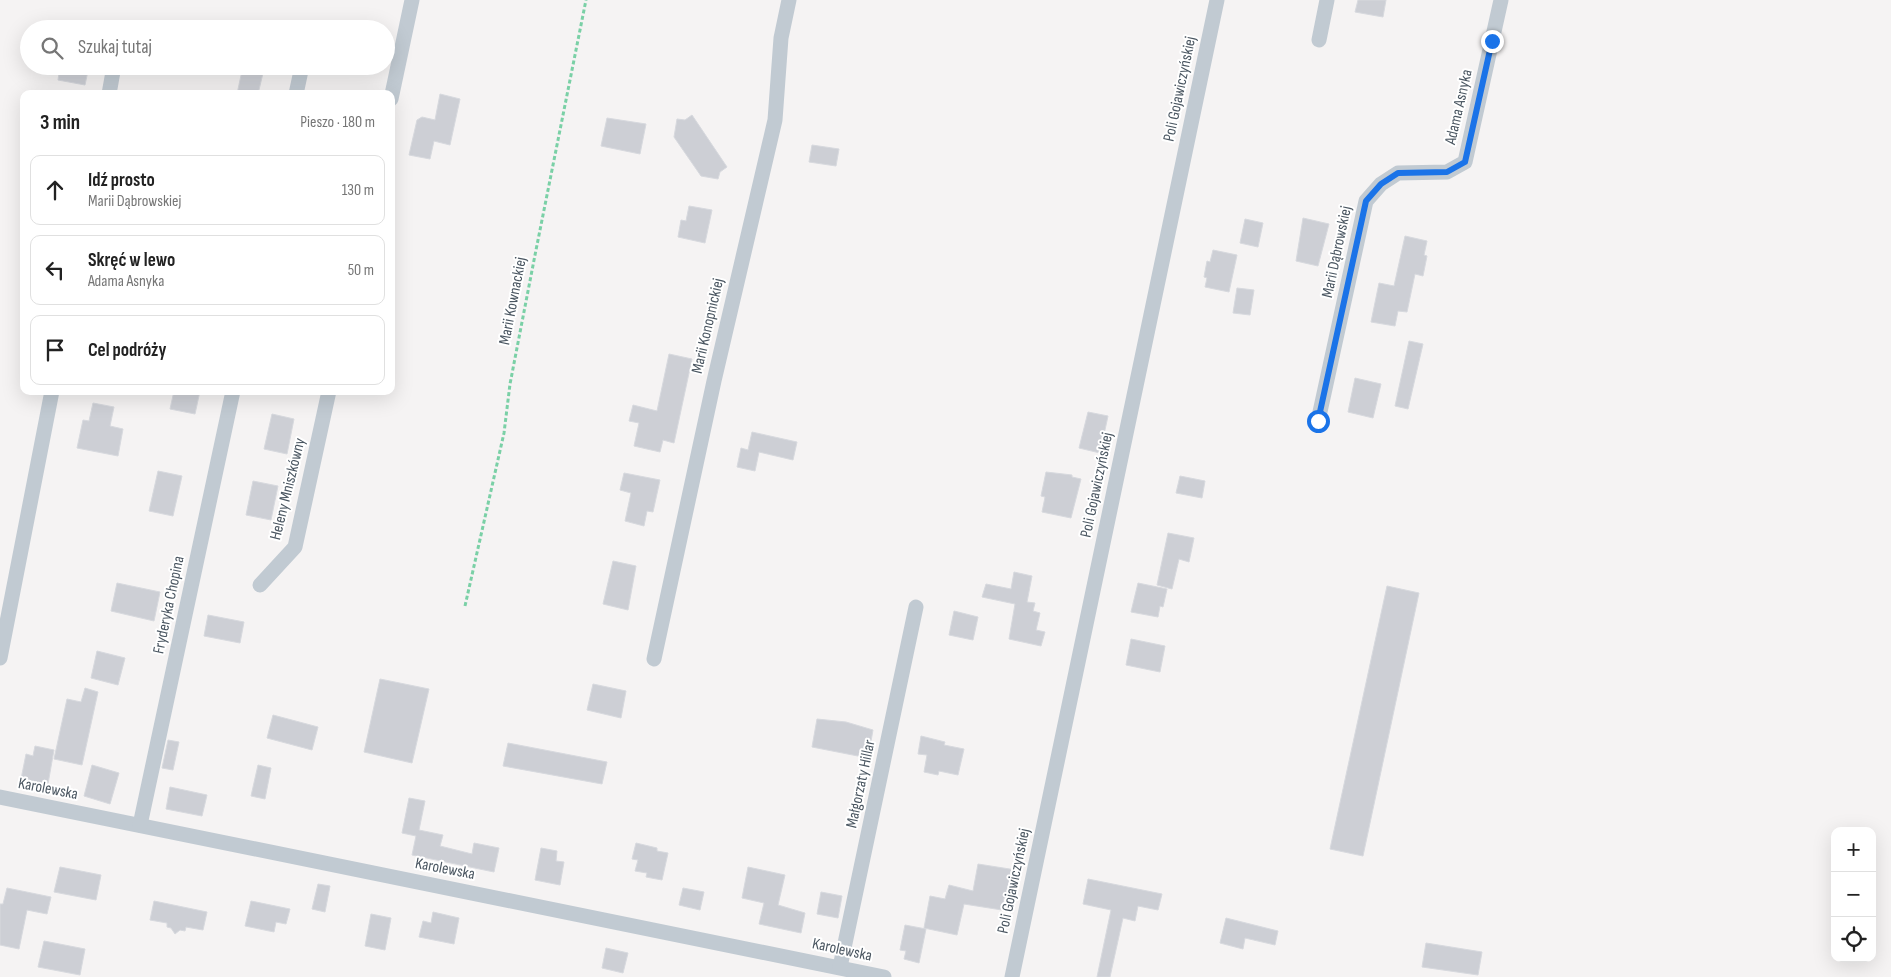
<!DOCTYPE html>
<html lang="pl">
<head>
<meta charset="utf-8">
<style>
	:root { --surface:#fff; --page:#f2f2f2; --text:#222; --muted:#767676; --line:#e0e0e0 }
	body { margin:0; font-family:"Sofia Sans Condensed",sans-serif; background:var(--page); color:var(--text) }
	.controls { position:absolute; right:15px; bottom:15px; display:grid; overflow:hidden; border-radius:10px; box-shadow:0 5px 20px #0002 }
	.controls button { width:45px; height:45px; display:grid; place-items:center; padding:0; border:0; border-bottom:1px solid var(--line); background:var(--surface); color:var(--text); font:25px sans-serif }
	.stop { position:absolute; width:15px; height:15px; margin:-11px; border:4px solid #1a73e8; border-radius:50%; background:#fff }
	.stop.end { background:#1a73e8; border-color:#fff; box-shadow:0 1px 5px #0008 }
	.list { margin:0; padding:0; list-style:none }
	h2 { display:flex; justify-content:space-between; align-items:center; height:65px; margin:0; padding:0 20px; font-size:21px }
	h2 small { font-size:16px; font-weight:400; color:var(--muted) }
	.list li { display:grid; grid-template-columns:32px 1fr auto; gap:15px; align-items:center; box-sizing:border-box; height:70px; margin:0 10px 10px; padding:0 10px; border:1px solid var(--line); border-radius:10px }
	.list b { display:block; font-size:19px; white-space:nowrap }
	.list p { margin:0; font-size:16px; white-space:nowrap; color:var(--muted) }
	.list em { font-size:16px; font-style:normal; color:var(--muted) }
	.icon { flex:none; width:28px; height:28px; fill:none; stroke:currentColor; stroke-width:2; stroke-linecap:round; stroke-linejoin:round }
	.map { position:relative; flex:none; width:1891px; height:977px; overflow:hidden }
	.search { position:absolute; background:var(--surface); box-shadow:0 5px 20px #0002; left:20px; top:20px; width:375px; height:55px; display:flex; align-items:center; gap:12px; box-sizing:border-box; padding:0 18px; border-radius:28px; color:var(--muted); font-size:19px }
	.panel { position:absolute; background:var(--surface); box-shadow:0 5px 20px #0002; left:20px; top:90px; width:375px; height:305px; border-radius:10px }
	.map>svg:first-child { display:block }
</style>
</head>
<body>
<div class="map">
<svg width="1891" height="977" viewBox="0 0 1891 977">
	<rect width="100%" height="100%" fill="#f5f3f3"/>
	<g fill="#cdcfd5" stroke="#d7d9de">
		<path d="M 1358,0 L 1386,0 L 1383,17 L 1355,12 Z"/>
		<path d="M 60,66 L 89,66 L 85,85 L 58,80 Z"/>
		<path d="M 243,66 L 264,69 L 258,94 L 237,94 Z"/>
		<path d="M 440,94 L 460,99 L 450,145 L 434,141 L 430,159 L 409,155 L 417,120 L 422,117 L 435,120 Z"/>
		<path d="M 692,115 L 727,167 L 720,172 L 718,179 L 701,176 L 674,137 L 677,119 L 685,120 Z"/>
		<path d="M 607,118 L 646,124 L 640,154 L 601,146 Z"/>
		<path d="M 812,145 L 839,149 L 836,166 L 809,162 Z"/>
		<path d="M 689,206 L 712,210 L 705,243 L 678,237 L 681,220 L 686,221 Z"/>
		<path d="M 1303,218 L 1329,224 L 1318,266 L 1296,261 Z"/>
		<path d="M 1245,219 L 1263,223 L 1258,247 L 1240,243 Z"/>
		<path d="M 1405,236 L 1427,241 L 1424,255 L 1427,256 L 1423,276 L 1415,274 L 1407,312 L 1398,311 L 1395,326 L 1371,322 L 1379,283 L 1394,286 Z"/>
		<path d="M 1213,250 L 1237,255 L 1229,292 L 1205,287 L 1207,278 L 1204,277 L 1207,261 L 1210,262 Z"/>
		<path d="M 1237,288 L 1254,290 L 1250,315 L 1233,313 Z"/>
		<path d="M 1409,341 L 1423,344 L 1408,409 L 1395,406 Z"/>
		<path d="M 669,354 L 692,359 L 674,443 L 663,440 L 660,452 L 634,446 L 639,423 L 629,421 L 633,405 L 657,411 Z"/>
		<path d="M 1355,378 L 1381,384 L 1373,418 L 1348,412 Z"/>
		<path d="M 174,391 L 200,391 L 195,414 L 170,409 Z"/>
		<path d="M 93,403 L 114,407 L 110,426 L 123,429 L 118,456 L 77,448 L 83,420 L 89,421 Z"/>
		<path d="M 1088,412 L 1108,416 L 1100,453 L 1079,448 Z"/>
		<path d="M 272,414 L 294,419 L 287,454 L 264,449 Z"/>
		<path d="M 752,432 L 797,442 L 793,460 L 759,452 L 755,471 L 737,467 L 741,448 L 748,450 Z"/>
		<path d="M 158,471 L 182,476 L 173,516 L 149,511 Z"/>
		<path d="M 1046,472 L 1072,475 L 1072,477 L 1081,479 L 1071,518 L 1042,512 L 1045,497 L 1041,496 Z"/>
		<path d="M 624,473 L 660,480 L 653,512 L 647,511 L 644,526 L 625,521 L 631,493 L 620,490 Z"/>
		<path d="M 1180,476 L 1205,481 L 1202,498 L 1176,493 Z"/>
		<path d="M 253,481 L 278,486 L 271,520 L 246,515 Z"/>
		<path d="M 1168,533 L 1194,538 L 1189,562 L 1179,559 L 1172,589 L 1157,585 Z"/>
		<path d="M 613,561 L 636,566 L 628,610 L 603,604 Z"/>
		<path d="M 1014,572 L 1032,576 L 1027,602 L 1035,603 L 1033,611 L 1040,613 L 1036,630 L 1045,632 L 1041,646 L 1009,639 L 1015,604 L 982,597 L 986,584 L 1011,589 Z"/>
		<path d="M 117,583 L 160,592 L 154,621 L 111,611 Z"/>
		<path d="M 1138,583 L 1167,589 L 1163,607 L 1160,606 L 1158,617 L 1131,612 Z"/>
		<path d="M 1387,586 L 1419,593 L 1363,856 L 1330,849 Z"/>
		<path d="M 954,611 L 978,617 L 973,640 L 949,635 Z"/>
		<path d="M 208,615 L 244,622 L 240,643 L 204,636 Z"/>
		<path d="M 1131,639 L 1165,646 L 1160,672 L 1126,665 Z"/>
		<path d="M 97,651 L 125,658 L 118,685 L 91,678 Z"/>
		<path d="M 380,679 L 429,689 L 412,763 L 364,752 Z"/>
		<path d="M 593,684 L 626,691 L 621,718 L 587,710 Z"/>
		<path d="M 85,688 L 98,692 L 82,765 L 54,759 L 67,699 L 81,702 Z"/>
		<path d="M 273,715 L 318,727 L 312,750 L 267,738 Z"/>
		<path d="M 817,719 L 846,722 L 873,730 L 868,758 L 812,747 Z"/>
		<path d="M 921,736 L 945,742 L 944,745 L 964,749 L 958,775 L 939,771 L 938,775 L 924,772 L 927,755 L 918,754 Z"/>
		<path d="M 168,740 L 179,742 L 173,770 L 162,768 Z"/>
		<path d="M 508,743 L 607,762 L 602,784 L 503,766 Z"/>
		<path d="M 35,746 L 54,750 L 48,784 L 21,779 L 26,754 L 33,756 Z"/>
		<path d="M 92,765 L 119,773 L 110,804 L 84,796 Z"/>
		<path d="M 258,765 L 271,768 L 265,799 L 251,796 Z"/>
		<path d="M 170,787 L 207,795 L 202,816 L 166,809 Z"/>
		<path d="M 409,798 L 425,801 L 419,830 L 443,835 L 440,846 L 472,854 L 474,843 L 499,848 L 494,872 L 412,855 L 416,836 L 402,833 Z"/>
		<path d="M 636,843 L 657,848 L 657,851 L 668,853 L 662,880 L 646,877 L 647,873 L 635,871 L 638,860 L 632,859 Z"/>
		<path d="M 541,848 L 557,851 L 556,861 L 564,862 L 560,885 L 535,880 Z"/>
		<path d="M 978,864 L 1016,870 L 1011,899 L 1004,898 L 1002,910 L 964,904 L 957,935 L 924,928 L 930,896 L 945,899 L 949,885 L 973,891 Z"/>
		<path d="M 60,867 L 101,875 L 96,900 L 54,892 Z"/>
		<path d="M 748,867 L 785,875 L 778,905 L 805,913 L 801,933 L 759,924 L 764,903 L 742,898 Z"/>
		<path d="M 1088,879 L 1162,894 L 1158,910 L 1138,906 L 1135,921 L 1123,918 L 1110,977 L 1097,977 L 1111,910 L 1083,904 Z"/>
		<path d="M 318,884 L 330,886 L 325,912 L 312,909 Z"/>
		<path d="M 7,888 L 51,897 L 47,914 L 27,910 L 19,949 L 0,945 L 0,904 L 3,904 Z"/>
		<path d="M 683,888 L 704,892 L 700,910 L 679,905 Z"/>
		<path d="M 821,892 L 842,896 L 838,918 L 817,914 Z"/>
		<path d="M 154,901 L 207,912 L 203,930 L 186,927 L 185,931 L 180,930 L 175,934 L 171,928 L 167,927 L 167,923 L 150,920 Z"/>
		<path d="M 251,901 L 290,909 L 286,924 L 276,922 L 274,932 L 245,926 Z"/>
		<path d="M 433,912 L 459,918 L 454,944 L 419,937 L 423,921 L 431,923 Z"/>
		<path d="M 371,914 L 391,918 L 385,950 L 365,946 Z"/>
		<path d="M 1226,918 L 1278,931 L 1275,945 L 1245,938 L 1243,949 L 1220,943 Z"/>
		<path d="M 905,925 L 926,929 L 919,963 L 904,959 L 906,951 L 900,950 Z"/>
		<path d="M 44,941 L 85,949 L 80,975 L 38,967 Z"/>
		<path d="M 1426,943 L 1482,952 L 1478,975 L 1422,967 Z"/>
		<path d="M 606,948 L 628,953 L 623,973 L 602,968 Z"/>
	</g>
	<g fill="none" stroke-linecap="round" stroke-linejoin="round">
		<path stroke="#7ad0a6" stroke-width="3" stroke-dasharray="4 2.5" stroke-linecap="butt" d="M 465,606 L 504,433 L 510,384 L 535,255 L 586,0"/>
		<g stroke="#c1cad2" stroke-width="15">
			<path d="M 1319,40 L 1327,0"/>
			<path d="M 109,94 L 114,66"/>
			<path d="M 296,94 L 302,66"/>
			<path d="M 391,99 L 412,0"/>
			<path d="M 1318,421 L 1366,201 L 1381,184 L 1398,173 L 1447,172 L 1465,162 L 1501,0"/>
			<path d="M 260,585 L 295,547 L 329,391"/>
			<path d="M 0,658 L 52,391"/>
			<path d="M 654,659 L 714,381 L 775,120 L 781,38 L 789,0"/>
			<path d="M 0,797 L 884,977"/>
			<path d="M 140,825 L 233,391"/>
			<path d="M 840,967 L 916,607"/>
			<path d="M 1012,977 L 1217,0"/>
		</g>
	</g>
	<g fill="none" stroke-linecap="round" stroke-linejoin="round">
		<path stroke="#1a73e8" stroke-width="6" d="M 1318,421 L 1366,201 L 1381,184 L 1398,173 L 1447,172 L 1465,162 L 1492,41"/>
	</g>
	<g text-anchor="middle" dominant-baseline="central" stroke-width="4" stroke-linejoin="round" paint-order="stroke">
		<g font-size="16" fill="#4a5661" stroke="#fff">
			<text transform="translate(1180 89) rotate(-78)">Poli Gojawiczyńskiej</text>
			<text transform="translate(1459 107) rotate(-77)">Adama Asnyka</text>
			<text transform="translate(1337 252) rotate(-78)">Marii Dąbrowskiej</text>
			<text transform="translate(513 301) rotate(-79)">Marii Kownackiej</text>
			<text transform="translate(708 326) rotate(-77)">Marii Konopnickiej</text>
			<text transform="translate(1097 485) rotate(-78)">Poli Gojawiczyńskiej</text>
			<text transform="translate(288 489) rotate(-76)">Heleny Mniszkówny</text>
			<text transform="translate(169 605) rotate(-78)">Fryderyka Chopina</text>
			<text transform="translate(861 784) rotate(-78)">Małgorzaty Hillar</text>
			<text transform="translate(48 789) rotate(11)">Karolewska</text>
			<text transform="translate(445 869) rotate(11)">Karolewska</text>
			<text transform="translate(1014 881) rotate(-78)">Poli Gojawiczyńskiej</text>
			<text transform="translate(842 950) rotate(12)">Karolewska</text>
		</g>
	</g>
</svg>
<div class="controls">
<button>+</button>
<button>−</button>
<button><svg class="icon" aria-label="locate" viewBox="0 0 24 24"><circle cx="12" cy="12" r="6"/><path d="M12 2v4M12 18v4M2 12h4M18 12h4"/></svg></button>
</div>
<div class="stop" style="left:1318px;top:421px"></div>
<div class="stop end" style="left:1492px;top:41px"></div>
<div class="search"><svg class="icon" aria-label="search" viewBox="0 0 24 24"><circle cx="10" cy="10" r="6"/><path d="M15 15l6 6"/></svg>Szukaj tutaj</div>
<section class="panel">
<h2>3 min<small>Pieszo · 180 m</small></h2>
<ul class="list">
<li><svg class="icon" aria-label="ahead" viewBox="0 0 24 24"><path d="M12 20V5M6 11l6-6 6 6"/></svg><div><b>Idź prosto</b><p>Marii Dąbrowskiej</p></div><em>130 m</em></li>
<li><svg class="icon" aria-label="left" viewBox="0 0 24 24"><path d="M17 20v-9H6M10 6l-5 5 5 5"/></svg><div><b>Skręć w lewo</b><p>Adama Asnyka</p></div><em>50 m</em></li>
<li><svg class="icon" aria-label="arrive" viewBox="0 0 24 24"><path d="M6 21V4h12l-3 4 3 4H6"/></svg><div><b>Cel podróży</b></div></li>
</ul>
</section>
</div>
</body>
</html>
